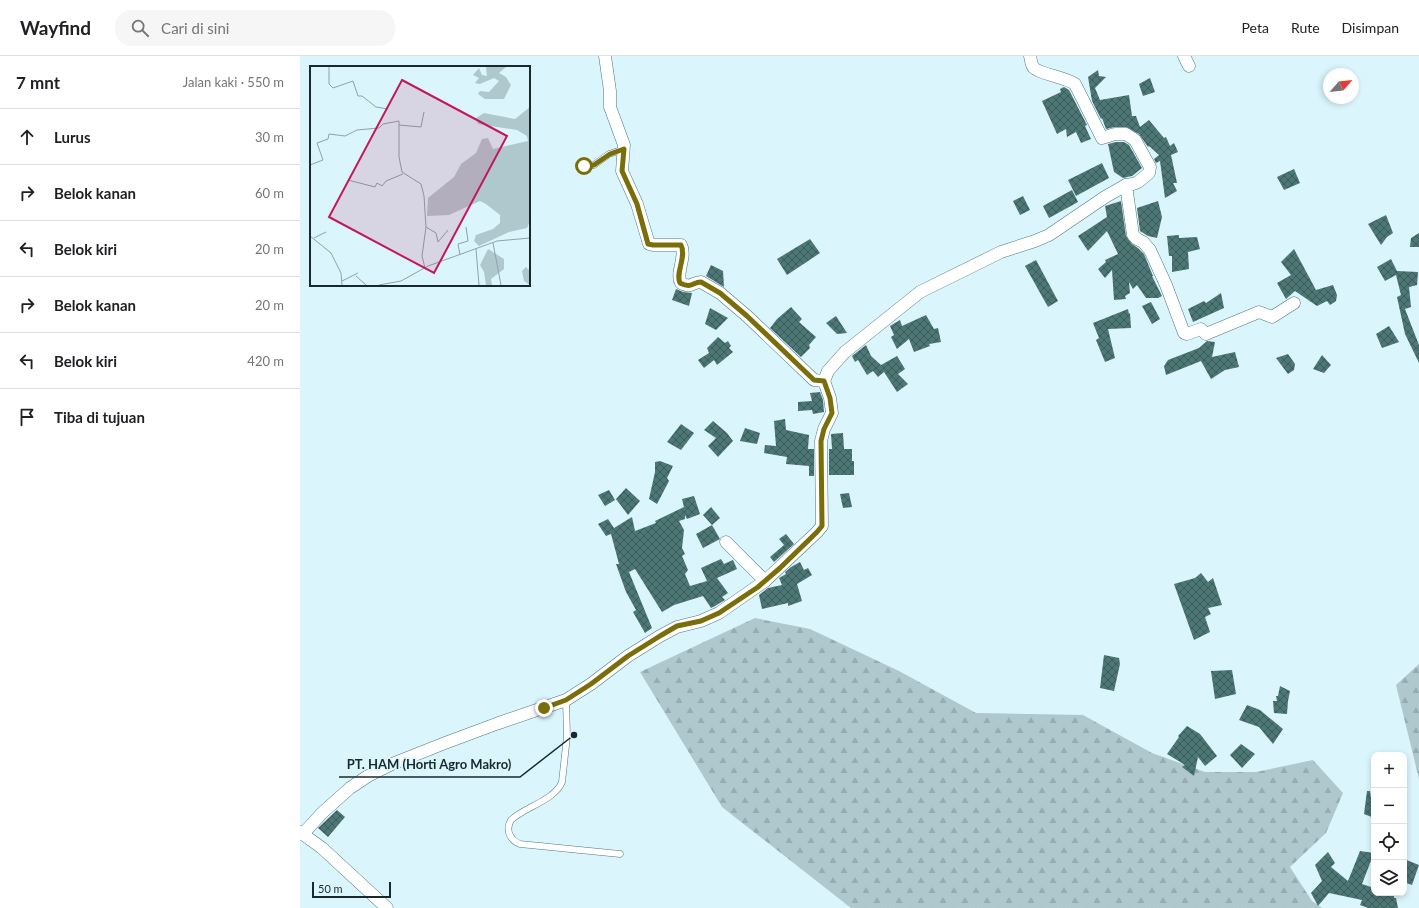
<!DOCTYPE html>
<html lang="id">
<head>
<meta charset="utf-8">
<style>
	:root { --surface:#fff; --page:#f6f6f6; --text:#202124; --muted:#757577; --line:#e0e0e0 }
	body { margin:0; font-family:Lato,sans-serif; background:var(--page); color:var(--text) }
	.controls { position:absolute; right:12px; bottom:12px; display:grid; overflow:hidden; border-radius:8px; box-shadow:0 2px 6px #0003 }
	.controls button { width:36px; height:36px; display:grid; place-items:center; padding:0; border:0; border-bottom:1px solid var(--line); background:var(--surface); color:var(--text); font:20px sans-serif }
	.compass { position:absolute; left:1023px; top:12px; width:36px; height:36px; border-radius:50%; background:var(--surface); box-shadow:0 2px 6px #0003; rotate:62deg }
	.scale { position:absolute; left:12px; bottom:10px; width:79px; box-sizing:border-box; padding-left:4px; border:2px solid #18292d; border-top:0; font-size:11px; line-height:14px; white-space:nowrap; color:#18292d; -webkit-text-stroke:3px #dbf5fc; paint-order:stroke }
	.stop { position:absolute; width:12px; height:12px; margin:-9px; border:3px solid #7a6e0b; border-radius:50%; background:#fff }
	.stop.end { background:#7a6e0b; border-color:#fff; box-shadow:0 1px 4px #0008 }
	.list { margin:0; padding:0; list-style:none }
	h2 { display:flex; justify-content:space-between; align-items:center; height:52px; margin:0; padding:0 16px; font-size:17px }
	h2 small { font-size:13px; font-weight:400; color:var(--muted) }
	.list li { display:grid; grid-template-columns:26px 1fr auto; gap:12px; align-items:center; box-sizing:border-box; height:56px; padding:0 16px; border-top:1px solid var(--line) }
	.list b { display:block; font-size:15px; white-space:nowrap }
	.list em { font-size:13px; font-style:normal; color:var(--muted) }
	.icon { flex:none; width:22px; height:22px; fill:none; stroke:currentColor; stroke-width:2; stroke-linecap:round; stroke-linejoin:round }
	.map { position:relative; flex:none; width:1119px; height:852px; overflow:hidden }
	header { display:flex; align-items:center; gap:24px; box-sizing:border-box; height:56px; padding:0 20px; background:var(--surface); border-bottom:1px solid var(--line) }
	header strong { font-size:19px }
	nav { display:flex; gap:22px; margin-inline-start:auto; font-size:14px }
	.search { width:280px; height:36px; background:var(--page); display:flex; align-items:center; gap:10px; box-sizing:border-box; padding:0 14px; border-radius:16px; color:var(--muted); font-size:15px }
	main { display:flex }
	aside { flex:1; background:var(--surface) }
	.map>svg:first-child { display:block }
</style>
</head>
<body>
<header>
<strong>Wayfind</strong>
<div class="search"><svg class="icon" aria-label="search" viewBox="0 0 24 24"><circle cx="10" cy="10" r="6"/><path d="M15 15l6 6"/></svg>Cari di sini</div>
<nav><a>Peta</a><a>Rute</a><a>Disimpan</a></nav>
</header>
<main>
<aside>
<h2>7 mnt<small>Jalan kaki · 550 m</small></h2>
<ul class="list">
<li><svg class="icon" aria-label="ahead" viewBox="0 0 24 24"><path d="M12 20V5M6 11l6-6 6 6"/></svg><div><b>Lurus</b></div><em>30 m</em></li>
<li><svg class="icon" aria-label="right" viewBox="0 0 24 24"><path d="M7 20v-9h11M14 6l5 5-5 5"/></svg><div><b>Belok kanan</b></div><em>60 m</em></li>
<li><svg class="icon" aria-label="left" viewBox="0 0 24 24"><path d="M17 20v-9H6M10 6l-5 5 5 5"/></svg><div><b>Belok kiri</b></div><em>20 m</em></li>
<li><svg class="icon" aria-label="right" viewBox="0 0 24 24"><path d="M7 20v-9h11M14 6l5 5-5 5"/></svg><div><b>Belok kanan</b></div><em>20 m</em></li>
<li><svg class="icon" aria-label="left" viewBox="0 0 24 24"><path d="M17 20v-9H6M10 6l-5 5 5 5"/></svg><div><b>Belok kiri</b></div><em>420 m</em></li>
<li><svg class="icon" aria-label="arrive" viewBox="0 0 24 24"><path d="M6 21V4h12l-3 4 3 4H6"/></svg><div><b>Tiba di tujuan</b></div></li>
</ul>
</aside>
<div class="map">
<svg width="1119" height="852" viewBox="0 0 1119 852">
	<defs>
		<pattern id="forest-firs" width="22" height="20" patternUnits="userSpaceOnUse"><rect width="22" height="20" fill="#afc8ce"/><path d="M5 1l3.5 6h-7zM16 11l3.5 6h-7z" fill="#96acb1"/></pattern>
		<pattern id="building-cross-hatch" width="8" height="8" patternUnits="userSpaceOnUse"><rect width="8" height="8" fill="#4d7775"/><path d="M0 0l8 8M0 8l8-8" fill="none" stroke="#3c5c5b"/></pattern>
	</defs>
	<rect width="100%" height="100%" fill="#dbf5fc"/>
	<g fill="url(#forest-firs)">
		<path d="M 455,562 L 510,573 L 599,615 L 676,657 L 783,659 L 852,697 L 905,716 L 956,716 L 1013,704 L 1043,737 L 1026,777 L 990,811 L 1012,845 L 1022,852 L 551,852 L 422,751 L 340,616 Z"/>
		<path d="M 1119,608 L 1119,723 L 1096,629 Z"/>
	</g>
	<g fill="url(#building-cross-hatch)">
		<path d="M 798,14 L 799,20 L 806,21 L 795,32 L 800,44 L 829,39 L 832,60 L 836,60 L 840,71 L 849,64 L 864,82 L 866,81 L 870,90 L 874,87 L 878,96 L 871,99 L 877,127 L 873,127 L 877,135 L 865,142 L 860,105 L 856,107 L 854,103 L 859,99 L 849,90 L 848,91 L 839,78 L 826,71 L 815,71 L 806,73 L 802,62 L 801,63 L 792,45 L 788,21 Z"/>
		<path d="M 850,22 L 855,36 L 843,40 L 839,28 Z"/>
		<path d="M 764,31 L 769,34 L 787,69 L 785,70 L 791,83 L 781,87 L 776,76 L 767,81 L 766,73 L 757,78 L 742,45 L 761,36 L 760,33 Z"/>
		<path d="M 816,86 L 824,86 L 829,89 L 842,112 L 832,120 L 823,122 L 814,116 L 808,88 Z"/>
		<path d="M 802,107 L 809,122 L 776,140 L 768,124 Z"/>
		<path d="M 994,113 L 1000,127 L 984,134 L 977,121 Z"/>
		<path d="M 772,134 L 778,146 L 749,162 L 743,150 Z"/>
		<path d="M 723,140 L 730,154 L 720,159 L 713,145 Z"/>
		<path d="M 821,145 L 826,180 L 832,188 L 838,192 L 844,198 L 853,220 L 852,220 L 862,240 L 858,242 L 846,242 L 837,229 L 833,233 L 829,226 L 830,237 L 825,240 L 826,243 L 814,244 L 812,214 L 805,222 L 798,213 L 806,206 L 805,204 L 818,198 L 807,175 L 788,195 L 778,180 L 807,161 L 805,150 Z"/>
		<path d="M 858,145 L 862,161 L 857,182 L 848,180 L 840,175 L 837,152 Z"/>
		<path d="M 1086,159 L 1093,177 L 1087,181 L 1081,189 L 1068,168 Z"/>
		<path d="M 1119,177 L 1119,191 L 1110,191 L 1111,182 Z"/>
		<path d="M 879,179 L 879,182 L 897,181 L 900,193 L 888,196 L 889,213 L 872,216 L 872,200 L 869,200 L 867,180 Z"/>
		<path d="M 510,183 L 520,197 L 487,219 L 477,203 Z"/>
		<path d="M 994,193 L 1016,234 L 1033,229 L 1037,239 L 1036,245 L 1030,249 L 1027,245 L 1017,250 L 995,235 L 986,243 L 977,227 L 991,219 L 981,206 Z"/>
		<path d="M 1091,203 L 1097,215 L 1118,216 L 1117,229 L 1109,231 L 1111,251 L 1105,253 L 1119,289 L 1119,307 L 1105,278 L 1097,241 L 1101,239 L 1096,219 L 1085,225 L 1077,211 Z"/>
		<path d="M 736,204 L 758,245 L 748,251 L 725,210 Z"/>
		<path d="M 411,209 L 423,215 L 424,231 L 406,220 Z"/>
		<path d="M 376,233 L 383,236 L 392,237 L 389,250 L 372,244 Z"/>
		<path d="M 921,237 L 924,252 L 893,266 L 888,253 L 904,245 L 906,247 Z"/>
		<path d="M 851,246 L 860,263 L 852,268 L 842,250 Z"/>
		<path d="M 491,251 L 502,263 L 499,266 L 516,281 L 509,289 L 510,292 L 501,301 L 470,272 L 477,263 Z"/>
		<path d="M 410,252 L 428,262 L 416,274 L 405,268 Z"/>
		<path d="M 828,253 L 829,258 L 830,257 L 831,272 L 808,273 L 815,302 L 805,306 L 796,284 L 799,282 L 793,267 Z"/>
		<path d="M 626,259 L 634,273 L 638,272 L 641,286 L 629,288 L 630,290 L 614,296 L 609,283 L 597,293 L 591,281 L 594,279 L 590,270 L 600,264 L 602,270 Z"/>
		<path d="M 536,260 L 547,277 L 537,278 L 526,267 Z"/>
		<path d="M 1089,270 L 1099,286 L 1082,292 L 1076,278 Z"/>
		<path d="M 418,281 L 425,287 L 428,285 L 431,290 L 429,292 L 433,296 L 417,309 L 414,304 L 404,312 L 398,304 L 409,297 L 407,292 Z"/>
		<path d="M 907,285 L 915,286 L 912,301 L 935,296 L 939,311 L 925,314 L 911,323 L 901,305 L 866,319 L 864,310 L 868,304 L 899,292 Z"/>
		<path d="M 566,289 L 571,300 L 581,309 L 597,300 L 605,313 L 598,318 L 608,328 L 597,336 L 584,316 L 578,321 L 573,315 L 567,319 L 558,304 L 555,306 L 552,300 Z"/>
		<path d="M 988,298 L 995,308 L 994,314 L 988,318 L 976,302 Z"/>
		<path d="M 1022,299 L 1031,309 L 1024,317 L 1013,313 Z"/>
		<path d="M 520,336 L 523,344 L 524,356 L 513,358 L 512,354 L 498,355 L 498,346 L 512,345 L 510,337 Z"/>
		<path d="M 485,363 L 486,374 L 509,379 L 508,393 L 514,393 L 514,420 L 509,420 L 509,410 L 486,408 L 487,401 L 464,397 L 465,389 L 476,390 L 474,365 Z"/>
		<path d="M 413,365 L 427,377 L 433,385 L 418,401 L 408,390 L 416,382 L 404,374 Z"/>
		<path d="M 381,368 L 394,377 L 381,394 L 367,386 Z"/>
		<path d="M 445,372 L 460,377 L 457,388 L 440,385 Z"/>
		<path d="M 543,377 L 544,393 L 552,393 L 552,405 L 554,405 L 554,419 L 529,419 L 529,393 L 532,393 L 531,378 Z"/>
		<path d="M 360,405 L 373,410 L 367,422 L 369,425 L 357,448 L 349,443 L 355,416 L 355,406 Z"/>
		<path d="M 326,432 L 340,445 L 328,459 L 316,443 Z"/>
		<path d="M 309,434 L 315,444 L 305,450 L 298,439 Z"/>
		<path d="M 549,437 L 552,451 L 543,452 L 540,438 Z"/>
		<path d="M 394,440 L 400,458 L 387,463 L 385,459 L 385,463 L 379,465 L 384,474 L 382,492 L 385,498 L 382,500 L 388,514 L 385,518 L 390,530 L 407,525 L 401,512 L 421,503 L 424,508 L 433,504 L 437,513 L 417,522 L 428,537 L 422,541 L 425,544 L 415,550 L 411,552 L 403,540 L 374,549 L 362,556 L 335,513 L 329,516 L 352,572 L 345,577 L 333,556 L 336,554 L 326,536 L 316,508 L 319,508 L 311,478 L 306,480 L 298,468 L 308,463 L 314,472 L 332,461 L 335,475 L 356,467 L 355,465 L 384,451 L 382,443 Z"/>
		<path d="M 411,451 L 420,462 L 412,469 L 403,459 Z"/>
		<path d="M 412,469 L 420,483 L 403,492 L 396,478 Z"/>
		<path d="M 486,478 L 494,488 L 474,506 L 470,501 L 484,489 L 479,483 Z"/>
		<path d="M 500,506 L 504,514 L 508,512 L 512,519 L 497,528 L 502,545 L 488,550 L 488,547 L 462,553 L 459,539 L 468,532 L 482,529 L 479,522 L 486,518 L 485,516 L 491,511 Z"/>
		<path d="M 901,517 L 908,526 L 913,522 L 922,549 L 908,552 L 911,558 L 905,561 L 910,576 L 894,584 L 874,528 L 895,522 Z"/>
		<path d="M 804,599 L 819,602 L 820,608 L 814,635 L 800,632 Z"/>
		<path d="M 932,614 L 936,638 L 915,643 L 911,615 Z"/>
		<path d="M 980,630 L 990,635 L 988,645 L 987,658 L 974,657 L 973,645 L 977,645 L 976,640 L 978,640 Z"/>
		<path d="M 947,649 L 960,654 L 983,673 L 973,688 L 959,671 L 939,664 Z"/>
		<path d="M 887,670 L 900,678 L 917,700 L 905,710 L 898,701 L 894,720 L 882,711 L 885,709 L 867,698 L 879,681 L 878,680 Z"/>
		<path d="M 941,688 L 955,698 L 942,712 L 930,699 Z"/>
		<path d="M 1067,735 L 1070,735 L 1074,762 L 1064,758 Z"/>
		<path d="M 37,754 L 45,761 L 28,781 L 18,772 Z"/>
		<path d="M 1060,795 L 1074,797 L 1062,828 L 1074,832 L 1074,837 L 1094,837 L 1094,842 L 1096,842 L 1098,852 L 1068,852 L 1060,849 L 1062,844 L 1029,837 L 1018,850 L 1011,837 L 1022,825 L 1015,809 L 1028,796 L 1035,807 L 1031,811 L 1048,825 Z"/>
		<path d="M 1104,803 L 1119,809 L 1112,829 L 1104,826 Z"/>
	</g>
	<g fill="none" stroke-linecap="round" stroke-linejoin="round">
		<defs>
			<g id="service">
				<path d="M 284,110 L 294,109 L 309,98 L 324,93"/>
				<path d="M 266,644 L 267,680 L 262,726 C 255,744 225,751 211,764 C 205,774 210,784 220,788 L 320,798"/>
			</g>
			<g id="minor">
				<path d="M 305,0 L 310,35 L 310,51 L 324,89 L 322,115 L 337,148 L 349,188 L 353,189 L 381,189 C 387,201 375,217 381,227 C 392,233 392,226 401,226 L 420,237 L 447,260 L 514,324 L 524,325"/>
				<path d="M 884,0 L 889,10"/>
				<path d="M 826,129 L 833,179 L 837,183 L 843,186 L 850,194 L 866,229 L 884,277 L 887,278 L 901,273 L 906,278 L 959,256 L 972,261 L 994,247"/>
				<path d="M 426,486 L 465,525"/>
				<path d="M 0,776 L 22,792 L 87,852"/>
				<path d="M 3,778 L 22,757 L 50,732 L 68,720 L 92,708 L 145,687 L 196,668 L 266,644 L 291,628 L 328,600 L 360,580 L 377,571 L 401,565 L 419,557 L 465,525 L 517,476 L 522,470 L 521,385 L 524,373 L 532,357 L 530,342 L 524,325 L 528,315 L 545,296 L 620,236 L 701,196 L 735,185 L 749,179 L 805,141 L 826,129 L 833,128 L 838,126 L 849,117 L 850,111 L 835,84 L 826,78 L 815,78 L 802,82 L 775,28 C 764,21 740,18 734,12 C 731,9 731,4 730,0"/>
			</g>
		</defs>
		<use href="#service" stroke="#4e7780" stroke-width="7"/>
		<use href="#minor" stroke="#4e7780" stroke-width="13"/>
		<use href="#service" stroke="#fff" stroke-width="6"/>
		<use href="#minor" stroke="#fff" stroke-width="12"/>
	</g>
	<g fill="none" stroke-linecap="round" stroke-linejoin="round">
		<path stroke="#7a6e0b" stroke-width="5" d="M 244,652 L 266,644 L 291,628 L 328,600 L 360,580 L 377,570 L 401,565 L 419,557 L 458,531 L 480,512 L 517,476 L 522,470 L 521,385 L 524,373 L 532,357 L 530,342 L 524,325 L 514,324 L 447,260 L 420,237 L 401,226 C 392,226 392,233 380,227 C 375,217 387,201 381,189 L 353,189 L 348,188 L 337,148 L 322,115 L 324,93 L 310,98 L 294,109 L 284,110"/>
	</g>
	<g transform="translate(10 10)">
		<rect width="220" height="220" fill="#dbf5fc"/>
		<path d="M 176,1 L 196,1 L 189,7 L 196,11 L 201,19 L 194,33 L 175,33 L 168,28 L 170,25 L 179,26 L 189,15 L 184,12 L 170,18 L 165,17 L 169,12 L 163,9 L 169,2 L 172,9 L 177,10 ZM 220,41 L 220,155 L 217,162 L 199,166 L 169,180 L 164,175 L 166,169 L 183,163 L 190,157 L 190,149 L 176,138 L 170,135 L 139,149 L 117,150 L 118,132 L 144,111 L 151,98 L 166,87 L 172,73 L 178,72 L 183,83 L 218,75 L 217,70 L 207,64 L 168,58 L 166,52 L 174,47 L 205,53 ZM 178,183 L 194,193 L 194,203 L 181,213 L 182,219 L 176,219 L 174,206 L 170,199 ZM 216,201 L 220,205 L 220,219 L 214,215 L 212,205 Z" fill="#afc8ce"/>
		<path fill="none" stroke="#8da3a9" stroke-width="1" d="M 19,1 L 19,18 L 23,22 L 43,15 L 48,30 L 52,30 L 66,41 L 78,43M 89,59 L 111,61 L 114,46M 0,99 L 13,94 L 7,77 L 18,73 L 19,68 L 35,70 L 47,64 L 69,62 L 73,58 L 89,55 L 89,91 L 92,106 L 111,118 L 114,130 L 116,161 L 112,190 L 115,202M 38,114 L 65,121 L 67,117 L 72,120 L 76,115 L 93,108M 116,161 L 126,167 L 128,176 L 138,164M 0,170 L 21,187 L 31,207 L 32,219M 4,172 L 16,166M 183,177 L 191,219M 166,183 L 169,219M 150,189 L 148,178 L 158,175 L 156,161M 46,210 L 56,219M 32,215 L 48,207M 69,219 L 91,215 L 118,200 L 187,175 L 220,172"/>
		<path fill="#c2185b" fill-opacity="0.15" stroke="#c2185b" stroke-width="2" d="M 92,14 L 197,70 L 124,207 L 19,151 Z"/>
		<rect width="220" height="220" fill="none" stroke="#18292d" stroke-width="2"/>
	</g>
	<path fill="none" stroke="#18292d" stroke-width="1.5" d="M274 679L220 721H39"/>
	<circle fill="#18292d" stroke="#dbf5fc" stroke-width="1.5" cx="274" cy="679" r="4"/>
	<g font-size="13" text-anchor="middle" font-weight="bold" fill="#18292d" stroke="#dbf5fc" stroke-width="3.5" stroke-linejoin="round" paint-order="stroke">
		<text x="129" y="713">PT. HAM (Horti Agro Makro)</text>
	</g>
</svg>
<div class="controls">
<button>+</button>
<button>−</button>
<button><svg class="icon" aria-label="locate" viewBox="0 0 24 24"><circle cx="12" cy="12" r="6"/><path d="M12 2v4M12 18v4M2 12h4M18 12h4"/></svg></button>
<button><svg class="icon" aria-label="layers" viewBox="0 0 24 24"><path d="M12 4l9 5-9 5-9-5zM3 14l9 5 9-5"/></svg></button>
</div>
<svg class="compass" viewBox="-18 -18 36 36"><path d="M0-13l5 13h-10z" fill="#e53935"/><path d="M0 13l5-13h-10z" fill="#757577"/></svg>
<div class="scale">50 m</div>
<div class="stop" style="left:284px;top:110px"></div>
<div class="stop end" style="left:244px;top:652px"></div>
</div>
</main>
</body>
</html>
